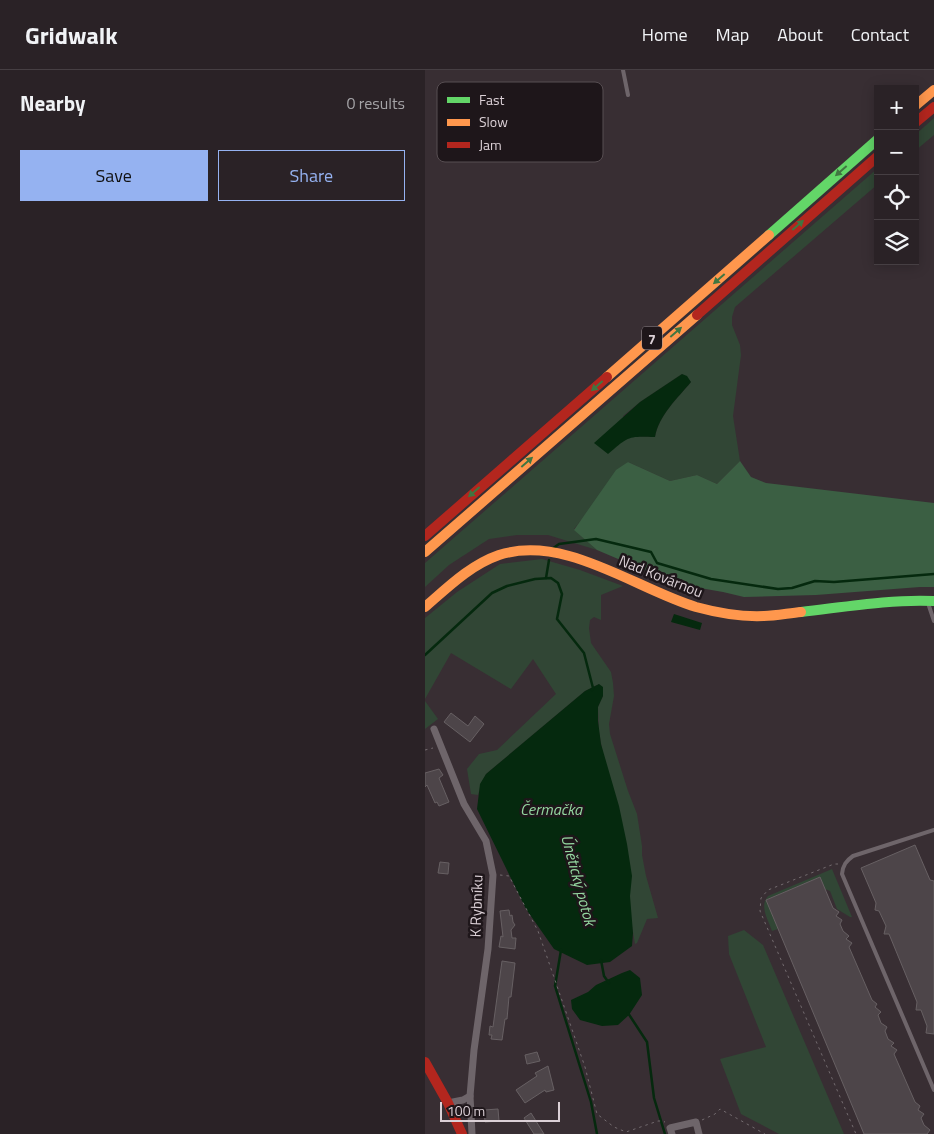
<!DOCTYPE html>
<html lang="en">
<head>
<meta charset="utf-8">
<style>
	:root { --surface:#2a2226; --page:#362f32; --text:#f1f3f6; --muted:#a5a4a7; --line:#463f43; --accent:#95b2f1 }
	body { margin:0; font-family:"Titillium Web",sans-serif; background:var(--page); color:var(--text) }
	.controls { position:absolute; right:15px; top:15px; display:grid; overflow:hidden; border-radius:0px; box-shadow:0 2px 12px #0003 }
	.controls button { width:45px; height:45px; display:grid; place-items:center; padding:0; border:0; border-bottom:1px solid var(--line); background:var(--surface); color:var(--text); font:25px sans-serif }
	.scale { position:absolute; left:15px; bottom:12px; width:120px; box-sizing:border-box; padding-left:5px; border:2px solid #dbd0d6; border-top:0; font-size:14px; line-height:18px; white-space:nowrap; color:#dbd0d6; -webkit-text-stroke:4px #1e161a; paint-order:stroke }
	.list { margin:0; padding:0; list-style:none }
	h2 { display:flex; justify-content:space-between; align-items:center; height:65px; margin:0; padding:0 20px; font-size:21px }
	h2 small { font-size:16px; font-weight:400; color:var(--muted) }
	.actions { display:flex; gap:10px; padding:15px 20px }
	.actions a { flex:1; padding:11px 0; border:1px solid var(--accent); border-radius:0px; text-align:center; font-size:18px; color:var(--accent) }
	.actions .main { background:var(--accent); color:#111 }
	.icon { flex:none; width:28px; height:28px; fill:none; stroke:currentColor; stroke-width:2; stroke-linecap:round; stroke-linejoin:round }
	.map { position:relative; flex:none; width:509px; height:1064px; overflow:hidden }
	header { display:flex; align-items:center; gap:30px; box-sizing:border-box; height:70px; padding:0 25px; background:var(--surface); border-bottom:1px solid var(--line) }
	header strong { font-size:24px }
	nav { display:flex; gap:28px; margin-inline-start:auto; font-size:18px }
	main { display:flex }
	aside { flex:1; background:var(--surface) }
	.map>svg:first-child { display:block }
</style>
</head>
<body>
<header>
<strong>Gridwalk</strong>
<nav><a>Home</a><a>Map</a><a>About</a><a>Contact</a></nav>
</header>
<main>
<aside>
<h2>Nearby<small>0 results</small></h2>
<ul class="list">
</ul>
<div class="actions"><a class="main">Save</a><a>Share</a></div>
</aside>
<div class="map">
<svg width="509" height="1064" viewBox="0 0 509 1064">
	<rect width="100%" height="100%" fill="#382e33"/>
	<g fill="#314635" fill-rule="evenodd">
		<path d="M 509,48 L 509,65 L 490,81 L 490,65 Z"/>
		<path d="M 453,98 L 453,114 L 310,237 L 307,247 L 307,255 L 315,275 L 316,285 L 308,346 L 315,391 L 292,414 L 272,405 L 245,411 L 203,392 L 149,459 L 172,480 L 123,465 L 92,465 L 64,469 L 24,495 L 0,517 L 0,493 ZM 257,304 L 266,312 C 252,329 234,345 230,367 L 207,366 L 200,369 L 198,346 L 215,332 Z"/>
		<path d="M 117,489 L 155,500 L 198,516 L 176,525 L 176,550 L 169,547 L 165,550 L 164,558 L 166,573 L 186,602 L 188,613 L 189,626 L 184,654 L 185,664 L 203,721 L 212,744 L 217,776 L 217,785 L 221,806 L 233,848 L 222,849 L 212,873 L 210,874 L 205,844 L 205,826 L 174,662 L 173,637 L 178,626 L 174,614 L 160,621 L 61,704 L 56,714 L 53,725 L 46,724 L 42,699 L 54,684 L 72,680 L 131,624 L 108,589 L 86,619 L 26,583 L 0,629 L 0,548 L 32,522 L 75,494 Z"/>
		<path d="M 0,631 L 13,649 L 0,659 Z"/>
		<path d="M 407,799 L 427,847 L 425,847 L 412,839 L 405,821 L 400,819 L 395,807 L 341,830 L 353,859 L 347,861 C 343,849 334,836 343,826 Z"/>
		<path d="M 319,860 L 338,875 L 419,1064 L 354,1064 L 316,1044 L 295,989 L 341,977 L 304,884 L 303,866 Z"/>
	</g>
	<path fill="#3b5f43" d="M 315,391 L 326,407 L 341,413 L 509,433 L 509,517 L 495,517 L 391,525 L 319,527 L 298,522 L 252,514 L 172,480 L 149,460 L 191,400 L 203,392 L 245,411 L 272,405 L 292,414 Z"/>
	<g fill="#05290e">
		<path d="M 257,304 L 262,306 L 266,312 C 252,329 234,345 230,367 C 203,366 204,366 183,384 L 169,373 L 215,332 Z"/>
		<path d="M 249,544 L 277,553 L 275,560 L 246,552 Z"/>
		<path d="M 174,614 L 178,617 L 178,626 L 173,637 L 173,651 L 176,674 L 194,736 L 202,774 L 207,806 L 205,826 L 208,863 L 207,876 L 185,892 L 162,895 L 129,879 L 101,839 L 52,739 L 55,714 L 61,704 L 160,621 Z"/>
		<path d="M 205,900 L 215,908 L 217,925 L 204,945 L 193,955 L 177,956 L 155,950 L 147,939 L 146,930 L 163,922 L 171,915 L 197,903 Z"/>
	</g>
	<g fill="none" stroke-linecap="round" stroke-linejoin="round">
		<g stroke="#05290e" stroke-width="2.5">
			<path d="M 127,479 L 134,474 L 171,469 L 226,482 L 232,493 L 286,509 L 353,519 L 367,518 L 390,511 L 409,512 L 509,504"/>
			<path d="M 121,508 L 124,490"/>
			<path d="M 0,585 L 67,523 L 82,516 L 110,509 L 126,508 L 133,513 L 137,524 L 132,549 L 159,583 L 168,618 L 167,620"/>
			<path d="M 136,880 L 130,916 L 166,1032 L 172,1064"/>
			<path d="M 176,890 L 179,906 L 184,913"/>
			<path d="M 203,943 L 222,972 L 229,1028 L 240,1064"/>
		</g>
	</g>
	<g fill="#4d4549" stroke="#676063">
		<path d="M 26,643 L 43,656 L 50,646 L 59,654 L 45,672 L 19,652 Z"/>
		<path d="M 14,699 L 18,705 L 14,708 L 24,732 L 14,736 L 12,732 L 10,733 L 2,715 L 0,717 L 0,703 Z"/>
		<path d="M 490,775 L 505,810 L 509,811 L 509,964 L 501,963 L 502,956 L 496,940 L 491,940 L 492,932 L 464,864 L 459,864 L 461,856 L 454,841 L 450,840 L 451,833 L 436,798 Z"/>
		<path d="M 15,792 L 24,793 L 23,804 L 13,803 Z"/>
		<path d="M 395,807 L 408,838 L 414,842 L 411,846 L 417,850 L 415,854 L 418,861 L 424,866 L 421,869 L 427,873 L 424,877 L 447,930 L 452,934 L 450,937 L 456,942 L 453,945 L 456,953 L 462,957 L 460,961 L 463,969 L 469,973 L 466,976 L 472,980 L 469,984 L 490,1032 L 495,1036 L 493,1040 L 499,1044 L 496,1048 L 499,1055 L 505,1060 L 502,1064 L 439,1064 L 341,830 Z"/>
		<path d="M 84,840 L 85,846 L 87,845 L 88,852 L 90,855 L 86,860 L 87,868 L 91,868 L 90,879 L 74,877 L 76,866 L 78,867 L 75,841 Z"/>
		<path d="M 77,891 L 90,893 L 86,927 L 84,927 L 82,949 L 80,949 L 77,970 L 66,969 L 67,965 L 64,965 L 65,956 L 68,957 Z"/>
		<path d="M 112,982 L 115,991 L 102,994 L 100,985 Z"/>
		<path d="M 123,996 L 129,1020 L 121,1022 L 120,1020 L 100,1033 L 91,1020 L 112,1006 L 110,1003 Z"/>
		<path d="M 73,1039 L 74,1051 L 60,1052 L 59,1040 Z"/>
		<path d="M 106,1043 L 119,1064 L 109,1064 L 99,1048 Z"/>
	</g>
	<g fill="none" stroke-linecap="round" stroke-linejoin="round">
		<g stroke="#736b6f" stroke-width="1" stroke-dasharray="2.5 4" stroke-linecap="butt">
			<path d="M 0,680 L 8,678"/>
			<path d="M 413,794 L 409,794 L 343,820 L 336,828 L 335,841 L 431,1064"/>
			<path d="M 75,805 L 84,806 L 113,861 L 160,997 L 172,1044 L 189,1057 L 201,1062 L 233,1051 L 237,1051 L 240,1052"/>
			<path d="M 277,1050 L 290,1044 L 295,1039 L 340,1064"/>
		</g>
		<g stroke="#6e656a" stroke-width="4">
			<path d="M 198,0 L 203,25"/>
			<path d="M 504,533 L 504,536 L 509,551"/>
			<path d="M 509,760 L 428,786 C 421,791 418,795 417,804 L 509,1020"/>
		</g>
		<g stroke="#6e656a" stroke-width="7">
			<path d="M 9,659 L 39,734 L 61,771 L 68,805 L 63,879 L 49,980 L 45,1026 L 47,1064"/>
			<path d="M 23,1033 L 38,1030 L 45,1026"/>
			<path d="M 247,1064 L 245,1058 L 271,1052 L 274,1064"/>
		</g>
		<g stroke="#63d668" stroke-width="10">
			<path d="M 344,165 L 453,69"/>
			<path d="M 376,542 C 420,537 465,529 509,531"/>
		</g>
		<g stroke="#ff974d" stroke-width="10">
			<path d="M 490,36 L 509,20"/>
			<path d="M 182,307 L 344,165"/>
			<path d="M 0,482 L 272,245"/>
			<path d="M 0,537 C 22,518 45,495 74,485 C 140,464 211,519 271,537 C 293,543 317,547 339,546 C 351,546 364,543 376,542"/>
		</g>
		<g stroke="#b3261e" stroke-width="10">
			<path d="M 490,53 L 509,37"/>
			<path d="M 272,245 L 453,86"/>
			<path d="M 0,466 L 182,307"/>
			<path d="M 0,992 L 23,1033 L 37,1064"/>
		</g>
	</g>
	<defs><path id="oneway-solid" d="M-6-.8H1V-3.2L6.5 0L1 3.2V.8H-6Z" transform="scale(1.25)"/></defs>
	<g fill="#407641">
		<use href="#oneway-solid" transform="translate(416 101) rotate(139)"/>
		<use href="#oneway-solid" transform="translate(373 155) rotate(-41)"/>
		<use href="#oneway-solid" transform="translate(294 209) rotate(139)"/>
		<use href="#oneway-solid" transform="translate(251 262) rotate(-41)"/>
		<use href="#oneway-solid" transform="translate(172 316) rotate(139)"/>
		<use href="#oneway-solid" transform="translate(102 392) rotate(-41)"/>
		<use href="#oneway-solid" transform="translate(49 422) rotate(139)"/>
	</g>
	<g text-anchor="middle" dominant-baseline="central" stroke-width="5" stroke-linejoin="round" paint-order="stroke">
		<rect fill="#1e161a" stroke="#a2989e" stroke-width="1" x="217" y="256.5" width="20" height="23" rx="4"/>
		<g font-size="14" font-weight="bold" fill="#dbd0d6">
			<text x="227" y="268">7</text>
		</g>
		<g font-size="15" fill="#dbd0d6" stroke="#1e161a">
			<text transform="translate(236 506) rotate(22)">Nad Kovárnou</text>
			<text transform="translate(51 836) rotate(-88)">K Rybníku</text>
		</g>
		<g font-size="16" font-style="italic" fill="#94d7a0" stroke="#1e161a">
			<text x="126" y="739">Čermačka</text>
			<text transform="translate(154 810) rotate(75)">Únětický potok</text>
		</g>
	</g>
	<rect x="12" y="12" width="166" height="80" rx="8" fill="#1e161a" stroke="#574e52" stroke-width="1"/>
	<rect x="22" y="27" width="23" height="6" fill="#63d668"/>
	<rect x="22" y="49" width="23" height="7" fill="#ff974d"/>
	<rect x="22" y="72" width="23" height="6" fill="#b3261e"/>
	<g font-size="14" fill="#dbd0d6">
		<text x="54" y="35">Fast</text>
		<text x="54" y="57">Slow</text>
		<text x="54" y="80">Jam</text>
	</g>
</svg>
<div class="controls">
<button>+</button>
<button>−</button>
<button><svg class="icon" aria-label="locate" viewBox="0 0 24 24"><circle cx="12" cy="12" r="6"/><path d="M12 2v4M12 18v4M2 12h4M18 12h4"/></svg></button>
<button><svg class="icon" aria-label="layers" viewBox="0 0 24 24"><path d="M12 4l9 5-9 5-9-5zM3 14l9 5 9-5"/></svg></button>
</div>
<div class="scale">100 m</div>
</div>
</main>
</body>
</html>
